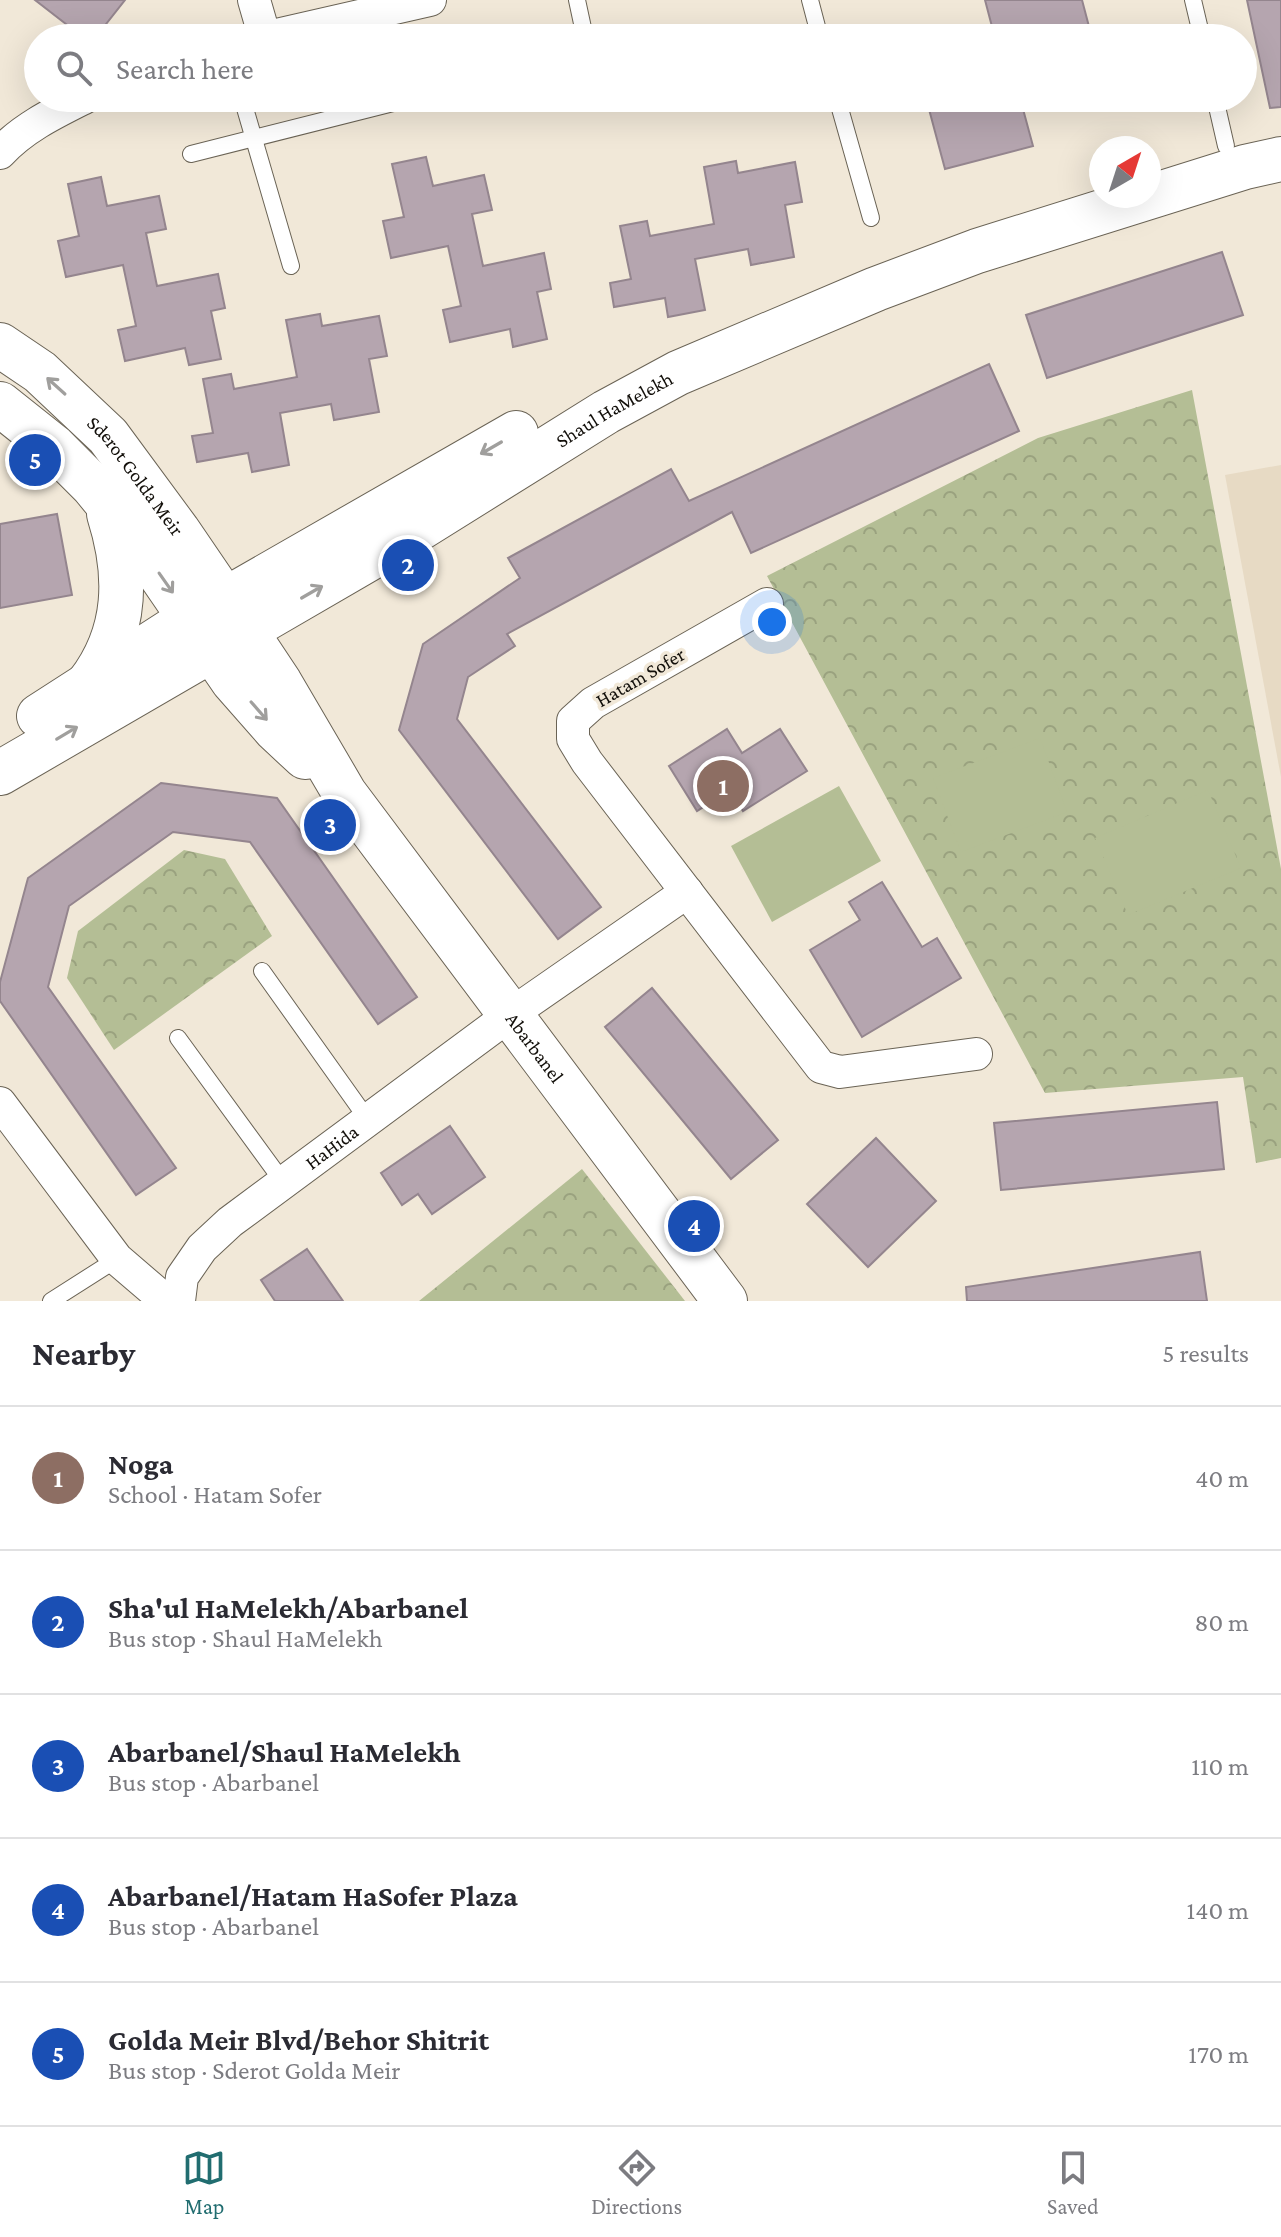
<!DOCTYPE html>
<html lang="en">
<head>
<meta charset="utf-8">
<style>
	:root { --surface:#fff; --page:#f2f2f3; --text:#2b2b33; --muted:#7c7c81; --line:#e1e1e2; --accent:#216d70 }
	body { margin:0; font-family:"Crimson Pro",serif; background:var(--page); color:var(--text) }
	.compass { position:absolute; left:1089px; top:136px; width:72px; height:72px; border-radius:50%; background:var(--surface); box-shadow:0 8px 32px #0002; rotate:39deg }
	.you { position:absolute; left:772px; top:622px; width:28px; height:28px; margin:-20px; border:6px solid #fff; border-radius:50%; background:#1a73e8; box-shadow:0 0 0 12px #1a73e833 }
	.badge { display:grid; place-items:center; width:52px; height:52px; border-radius:50%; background:var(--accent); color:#fff; font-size:26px; font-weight:700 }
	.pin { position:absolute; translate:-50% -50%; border:4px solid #fff; box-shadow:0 2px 8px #0006 }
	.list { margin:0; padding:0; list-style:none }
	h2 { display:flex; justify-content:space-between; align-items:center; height:104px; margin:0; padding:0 32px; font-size:34px }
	h2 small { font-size:26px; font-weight:400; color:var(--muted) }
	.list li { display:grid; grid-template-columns:52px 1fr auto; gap:24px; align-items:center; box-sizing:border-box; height:144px; padding:0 32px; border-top:2px solid var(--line) }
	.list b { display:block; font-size:30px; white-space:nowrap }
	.list p { margin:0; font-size:26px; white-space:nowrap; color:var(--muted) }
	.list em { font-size:26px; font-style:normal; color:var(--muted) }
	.icon { flex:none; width:44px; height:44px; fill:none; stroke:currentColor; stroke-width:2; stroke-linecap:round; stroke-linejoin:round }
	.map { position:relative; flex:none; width:1281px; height:1301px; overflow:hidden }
	.search { position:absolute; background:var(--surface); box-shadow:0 8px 32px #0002; left:24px; right:24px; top:24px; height:88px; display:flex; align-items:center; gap:20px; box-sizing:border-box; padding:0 28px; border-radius:44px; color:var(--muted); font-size:30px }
	.sheet { height:824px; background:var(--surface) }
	nav { display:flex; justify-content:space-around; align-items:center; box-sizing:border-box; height:112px; border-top:2px solid var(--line); background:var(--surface); font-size:22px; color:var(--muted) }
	nav a { display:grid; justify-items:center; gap:4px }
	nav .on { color:var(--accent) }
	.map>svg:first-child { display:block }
</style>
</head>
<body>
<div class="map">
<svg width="1281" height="1301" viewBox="0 0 1281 1301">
	<defs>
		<pattern id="park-crowns" width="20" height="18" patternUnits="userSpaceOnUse" patternTransform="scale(2)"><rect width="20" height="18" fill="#b4be95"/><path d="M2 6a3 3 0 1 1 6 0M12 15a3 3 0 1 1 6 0" fill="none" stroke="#9aa27f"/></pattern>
	</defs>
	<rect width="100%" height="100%" fill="#f1e8d8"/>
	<path fill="#e7dac4" d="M 1281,465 L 1281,777 L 1225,475 Z"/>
	<g fill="url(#park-crowns)">
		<path d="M 1192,390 L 1281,869 L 1281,1158 L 1256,1163 L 1243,1077 L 1045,1093 L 767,576 L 1038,438 Z"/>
		<path d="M 184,850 L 225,859 L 272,936 L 114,1050 L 67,978 L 78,931 Z"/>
		<path d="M 582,1169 L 685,1301 L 419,1301 Z"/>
	</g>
	<g fill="#b4be95">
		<path d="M 1040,738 L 1067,812 L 961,852 L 933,778 Z"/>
		<path d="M 839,786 L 881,861 L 772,922 L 731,846 Z"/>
		<path d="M 1208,790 L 1241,868 L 1128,915 L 1095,838 Z"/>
	</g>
	<g fill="#b5a5af" stroke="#94858e" stroke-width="2">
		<path d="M 35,0 L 125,0 L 95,38 L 84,38 Z"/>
		<path d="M 985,0 L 1082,0 L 1092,38 L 995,38 Z"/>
		<path d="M 1247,0 L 1281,0 L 1281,107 L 1270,108 Z"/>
		<path d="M 926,98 L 1020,98 L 1033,146 L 945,169 Z"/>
		<path d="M 426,157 L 433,186 L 484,175 L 492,210 L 472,214 L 483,266 L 544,253 L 551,289 L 537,292 L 547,339 L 513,347 L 510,329 L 450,342 L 443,310 L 461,306 L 448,246 L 391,258 L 383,221 L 404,217 L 392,164 Z"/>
		<path d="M 736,161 L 738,173 L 795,162 L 802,202 L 785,205 L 794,257 L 751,265 L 748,249 L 695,259 L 705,310 L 668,317 L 665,298 L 614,307 L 610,283 L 631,279 L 620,226 L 647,221 L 650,236 L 714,224 L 704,167 Z"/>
		<path d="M 101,177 L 107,206 L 159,196 L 166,229 L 146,233 L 157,286 L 218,274 L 225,308 L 211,311 L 221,359 L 189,365 L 185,348 L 125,361 L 118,330 L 136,326 L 123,265 L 66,277 L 58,241 L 79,236 L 68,184 Z"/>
		<path d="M 1222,252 L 1243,315 L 1047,378 L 1026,315 Z"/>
		<path d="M 320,314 L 322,326 L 379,316 L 387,356 L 369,359 L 379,412 L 334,420 L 331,404 L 280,413 L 289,465 L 252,472 L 248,453 L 197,462 L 192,436 L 213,433 L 203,379 L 231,374 L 234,389 L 297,377 L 286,320 Z"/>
		<path d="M 989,364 L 1019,431 L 751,553 L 732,512 L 507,634 L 515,646 L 468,677 L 457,719 L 601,907 L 558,939 L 399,730 L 423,644 L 520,578 L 508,558 L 671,469 L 689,501 Z"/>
		<path d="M 57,514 L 72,595 L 0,608 L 0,524 Z"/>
		<path d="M 727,729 L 742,753 L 780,729 L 807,771 L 743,811 L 730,790 L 697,811 L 669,766 Z"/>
		<path d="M 161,783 L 277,798 L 417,997 L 378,1024 L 250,842 L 173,832 L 69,906 L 48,987 L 176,1168 L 136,1195 L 0,1001 L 0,982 L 28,878 Z"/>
		<path d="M 882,882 L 922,947 L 937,938 L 961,978 L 862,1037 L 810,950 L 860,920 L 849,902 Z"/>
		<path d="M 652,988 L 778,1140 L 731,1179 L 605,1027 Z"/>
		<path d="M 1217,1102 L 1224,1169 L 1001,1190 L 994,1123 Z"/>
		<path d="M 450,1126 L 485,1177 L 432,1214 L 418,1194 L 402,1205 L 381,1173 Z"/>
		<path d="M 876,1138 L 936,1201 L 868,1267 L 807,1204 Z"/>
		<path d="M 307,1249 L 343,1301 L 275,1301 L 261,1280 Z"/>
		<path d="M 1200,1252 L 1207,1301 L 967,1301 L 966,1287 Z"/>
	</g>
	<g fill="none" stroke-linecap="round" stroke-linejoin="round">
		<defs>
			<g id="lane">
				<path d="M 577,0 L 583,28 L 577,38"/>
				<path d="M 810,0 L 820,38"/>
				<path d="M 1193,0 L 1202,38"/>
				<path d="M 242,98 L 291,266"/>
				<path d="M 837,98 L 871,218"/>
				<path d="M 1215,98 L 1226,146"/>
				<path d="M 191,154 L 413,98"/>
				<path d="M 262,971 L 368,1120"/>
				<path d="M 178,1038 L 283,1182"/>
				<path d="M 51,1301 L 117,1259"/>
			</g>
			<g id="street">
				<path d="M 254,0 L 265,38"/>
				<path d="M 263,38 L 430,0"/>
				<path d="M 0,153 C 23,128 54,113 84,98"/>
				<path d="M 767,604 L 593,703 L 573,721 L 573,739 L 587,762 L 821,1067 L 840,1072 L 976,1054"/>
				<path d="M 0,1103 L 117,1259 L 166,1301"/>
				<path id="s1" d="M 179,1301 L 182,1277 L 202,1248 L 230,1222 L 511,1014 L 687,892"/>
			</g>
			<g id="secondary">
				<path id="s2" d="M 0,345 L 40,372 L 108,436 L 178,531 L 225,600 L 280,683 L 345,794 L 725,1301"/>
				<path d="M 0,404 L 54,447 L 93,486 L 133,535 L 233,681 L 276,730 L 305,757"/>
				<path d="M 88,684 C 128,632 128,574 109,514"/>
				<path d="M 39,716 L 174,629 L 516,433"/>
				<path id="s3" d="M 0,773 L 396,543 L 606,412 L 678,373 L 876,289 L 977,251 L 1245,167 L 1281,159"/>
			</g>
		</defs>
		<use href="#lane" stroke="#6a6355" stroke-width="18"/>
		<use href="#street" stroke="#6a6355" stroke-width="34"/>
		<use href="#secondary" stroke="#6a6355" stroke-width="46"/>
		<use href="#lane" stroke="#fff" stroke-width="16"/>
		<use href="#street" stroke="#fff" stroke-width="32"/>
		<use href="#secondary" stroke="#fff" stroke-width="44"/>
	</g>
	<defs><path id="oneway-shaft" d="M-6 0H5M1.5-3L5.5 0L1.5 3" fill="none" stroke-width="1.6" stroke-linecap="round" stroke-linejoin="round" transform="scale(2)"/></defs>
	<g stroke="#a09f9d">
		<use href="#oneway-shaft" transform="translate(56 386) rotate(-138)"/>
		<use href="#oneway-shaft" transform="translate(491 448) rotate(150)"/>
		<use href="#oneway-shaft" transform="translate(166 583) rotate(55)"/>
		<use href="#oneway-shaft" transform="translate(312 592) rotate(-30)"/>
		<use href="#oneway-shaft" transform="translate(259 711) rotate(49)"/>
		<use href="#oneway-shaft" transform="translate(67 733) rotate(-31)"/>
	</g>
	<g text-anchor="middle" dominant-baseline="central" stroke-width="7" stroke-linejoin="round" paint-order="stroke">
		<g font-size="20" fill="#120f0a" stroke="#f1e8d8">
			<text stroke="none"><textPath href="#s3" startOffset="714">Shaul HaMelekh</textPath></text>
			<text stroke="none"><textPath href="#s2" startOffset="190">Sderot Golda Meir</textPath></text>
			<text transform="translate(640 677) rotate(-30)">Hatam Sofer</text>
			<text stroke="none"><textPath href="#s2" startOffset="888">Abarbanel</textPath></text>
			<text stroke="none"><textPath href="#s1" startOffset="224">HaHida</textPath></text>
		</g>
	</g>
</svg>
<svg class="compass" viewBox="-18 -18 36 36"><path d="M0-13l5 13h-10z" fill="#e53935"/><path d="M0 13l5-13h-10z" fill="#7c7c81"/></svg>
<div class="you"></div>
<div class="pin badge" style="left:723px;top:786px;background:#8d6e63">1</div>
<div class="pin badge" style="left:408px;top:565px;background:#1a4fb4">2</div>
<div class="pin badge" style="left:330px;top:825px;background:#1a4fb4">3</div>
<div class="pin badge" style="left:694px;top:1226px;background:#1a4fb4">4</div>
<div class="pin badge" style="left:35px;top:460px;background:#1a4fb4">5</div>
<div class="search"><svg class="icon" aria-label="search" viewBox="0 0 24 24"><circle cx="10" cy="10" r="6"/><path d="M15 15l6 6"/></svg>Search here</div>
</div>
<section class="sheet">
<h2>Nearby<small>5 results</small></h2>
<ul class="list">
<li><span class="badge" style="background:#8d6e63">1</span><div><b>Noga</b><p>School · Hatam Sofer</p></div><em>40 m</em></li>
<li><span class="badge" style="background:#1a4fb4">2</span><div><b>Sha'ul HaMelekh/Abarbanel</b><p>Bus stop · Shaul HaMelekh</p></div><em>80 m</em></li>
<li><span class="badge" style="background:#1a4fb4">3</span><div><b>Abarbanel/Shaul HaMelekh</b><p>Bus stop · Abarbanel</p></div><em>110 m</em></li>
<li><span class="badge" style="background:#1a4fb4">4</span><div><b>Abarbanel/Hatam HaSofer Plaza</b><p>Bus stop · Abarbanel</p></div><em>140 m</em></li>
<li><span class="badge" style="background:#1a4fb4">5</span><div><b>Golda Meir Blvd/Behor Shitrit</b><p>Bus stop · Sderot Golda Meir</p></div><em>170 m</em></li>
</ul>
</section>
<nav>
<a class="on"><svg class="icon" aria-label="map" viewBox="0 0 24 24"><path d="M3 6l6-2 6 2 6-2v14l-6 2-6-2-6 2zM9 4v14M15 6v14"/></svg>Map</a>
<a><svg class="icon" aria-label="directions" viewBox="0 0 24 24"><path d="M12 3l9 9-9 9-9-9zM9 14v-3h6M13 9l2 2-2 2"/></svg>Directions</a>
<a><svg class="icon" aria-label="saved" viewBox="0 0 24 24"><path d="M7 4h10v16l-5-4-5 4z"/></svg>Saved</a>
</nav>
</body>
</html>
